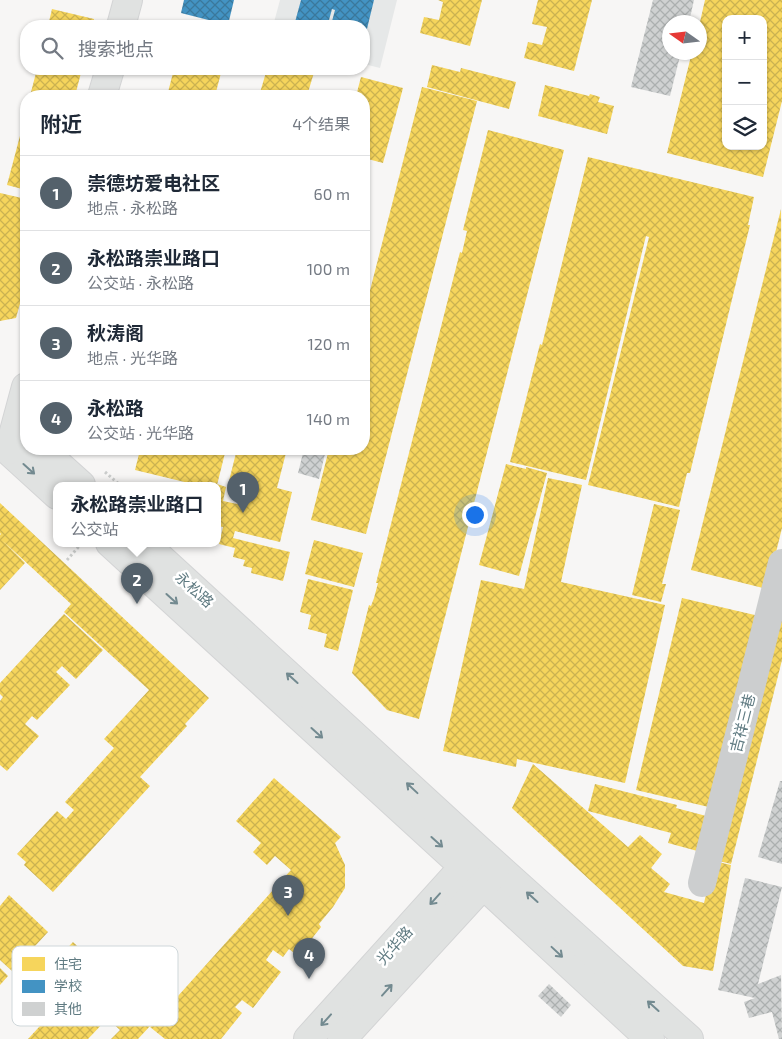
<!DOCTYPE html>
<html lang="zh">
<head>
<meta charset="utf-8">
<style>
	:root { --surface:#fff; --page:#f2f2f3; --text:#1f2937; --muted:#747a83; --line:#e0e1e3; --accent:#54616b }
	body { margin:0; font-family:"Exo 2","Noto Sans SC",sans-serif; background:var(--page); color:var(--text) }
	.controls { position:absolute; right:15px; top:15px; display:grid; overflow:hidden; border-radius:10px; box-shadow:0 1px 4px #0004 }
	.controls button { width:45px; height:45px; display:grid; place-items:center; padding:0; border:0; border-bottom:1px solid var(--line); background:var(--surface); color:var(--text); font:25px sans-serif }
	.compass { position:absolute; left:662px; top:15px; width:45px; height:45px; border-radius:50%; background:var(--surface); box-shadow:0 1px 4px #0004; rotate:284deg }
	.you { position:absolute; left:474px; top:514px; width:18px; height:18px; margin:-12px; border:4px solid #fff; border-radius:50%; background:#1a73e8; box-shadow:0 0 0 8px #1a73e833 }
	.badge { display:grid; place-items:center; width:32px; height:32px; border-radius:50%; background:var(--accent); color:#fff; font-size:16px; font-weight:700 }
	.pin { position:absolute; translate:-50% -41px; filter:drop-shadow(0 1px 2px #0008) }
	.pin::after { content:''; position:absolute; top:26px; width:18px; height:15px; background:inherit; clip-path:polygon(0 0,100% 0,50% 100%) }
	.popup { position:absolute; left:53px; top:482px; width:168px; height:65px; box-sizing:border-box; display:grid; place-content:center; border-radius:10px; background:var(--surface); filter:drop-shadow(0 1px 4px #0005); font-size:16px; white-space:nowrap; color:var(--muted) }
	.popup b { font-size:19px; color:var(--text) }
	.popup::after { content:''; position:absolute; left:50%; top:100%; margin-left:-10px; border:10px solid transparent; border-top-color:var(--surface) }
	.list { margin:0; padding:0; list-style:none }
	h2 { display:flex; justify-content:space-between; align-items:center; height:65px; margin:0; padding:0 20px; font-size:21px }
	h2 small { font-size:16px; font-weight:400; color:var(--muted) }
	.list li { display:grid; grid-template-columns:32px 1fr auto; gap:15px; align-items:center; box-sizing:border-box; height:75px; padding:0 20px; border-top:1px solid var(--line) }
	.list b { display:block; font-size:19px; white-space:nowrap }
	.list p { margin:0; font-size:16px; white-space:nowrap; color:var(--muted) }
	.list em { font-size:16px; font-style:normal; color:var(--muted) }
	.icon { flex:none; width:28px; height:28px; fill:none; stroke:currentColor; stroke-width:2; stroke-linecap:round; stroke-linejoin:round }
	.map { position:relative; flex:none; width:782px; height:1039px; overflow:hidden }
	.search { position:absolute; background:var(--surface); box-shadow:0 1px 4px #0004; left:20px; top:20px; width:350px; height:55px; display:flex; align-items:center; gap:12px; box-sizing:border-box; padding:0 18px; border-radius:20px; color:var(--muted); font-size:19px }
	.panel { position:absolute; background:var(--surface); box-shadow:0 1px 4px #0004; left:20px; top:90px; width:350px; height:365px; border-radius:20px }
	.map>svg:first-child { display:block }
</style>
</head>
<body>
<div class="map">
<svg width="782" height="1039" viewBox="0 0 782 1039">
	<defs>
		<pattern id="homes-cross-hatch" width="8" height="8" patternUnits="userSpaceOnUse" patternTransform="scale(1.25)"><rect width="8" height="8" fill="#f6d55c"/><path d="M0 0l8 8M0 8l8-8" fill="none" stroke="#cbb251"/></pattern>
		<pattern id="schools-cross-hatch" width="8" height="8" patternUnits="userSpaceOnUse" patternTransform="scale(1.25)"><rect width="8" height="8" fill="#4393c3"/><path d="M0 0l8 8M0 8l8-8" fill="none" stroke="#3a789c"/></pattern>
		<pattern id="building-cross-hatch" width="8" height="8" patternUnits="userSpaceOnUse" patternTransform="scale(1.25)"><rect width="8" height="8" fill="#cfd1d1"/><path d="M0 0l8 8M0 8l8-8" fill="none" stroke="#abafaf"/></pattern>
	</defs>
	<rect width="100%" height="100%" fill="#f7f6f5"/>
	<path fill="#e6e8e8" d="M 280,0 L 397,0 L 380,68 L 364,64 L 364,26 L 273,26 Z"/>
	<g fill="url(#homes-cross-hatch)" fill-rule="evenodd">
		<path d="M 438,0 L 482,0 L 470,46 L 420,33 L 424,17 L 439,20 L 443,2 Z"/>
		<path d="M 538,0 L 592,0 L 574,71 L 524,58 L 528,42 L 542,45 L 547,27 L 532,24 Z"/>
		<path d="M 705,0 L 782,0 L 782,101 L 763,177 L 667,153 L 692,52 L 700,52 L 700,22 ZM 726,19 L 763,19 L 763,146 L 726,146 Z"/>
		<path d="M 52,9 L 94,19 L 93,26 L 48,26 Z"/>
		<path d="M 432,65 L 460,72 L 461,68 L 516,82 L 509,109 L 427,87 Z"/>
		<path d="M 37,69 L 82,69 L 75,96 L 30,96 Z"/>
		<path d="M 174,69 L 222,69 L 215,96 L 167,96 Z"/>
		<path d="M 267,69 L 315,69 L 307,96 L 259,96 Z"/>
		<path d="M 361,77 L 403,88 L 383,163 L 364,158 L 364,96 L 356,96 Z"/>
		<path d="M 545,85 L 589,96 L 590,94 L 600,97 L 598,102 L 614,106 L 607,134 L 538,116 Z"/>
		<path d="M 422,87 L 477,101 L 366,534 L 311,520 L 329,449 L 364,449 L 364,314 Z"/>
		<path d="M 26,113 L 26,190 L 7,185 Z"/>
		<path d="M 488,130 L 564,150 L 419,719 L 387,710 L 352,673 L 369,605 L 371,606 L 374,598 L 378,583 L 376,583 L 460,252 L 462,253 L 467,231 L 463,230 Z"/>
		<path d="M 588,157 L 754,197 L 748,225 L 750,225 L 690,473 L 687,473 L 679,507 L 588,485 L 649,237 L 646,236 L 586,480 L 510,462 L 540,344 L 542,345 Z"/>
		<path d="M 0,193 L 26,199 L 26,282 L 16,318 L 0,321 Z"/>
		<path d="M 781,209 L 782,528 L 767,589 L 691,570 Z"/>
		<path d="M 121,449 L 226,449 L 217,485 L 197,485 L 135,470 L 139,454 Z"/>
		<path d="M 237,449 L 287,449 L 277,488 L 292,492 L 280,542 L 235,531 L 233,538 L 290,552 L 283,581 L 251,573 L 252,568 L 243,566 L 245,560 L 233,557 L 235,548 L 219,544 L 223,527 L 217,526 L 217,484 L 226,487 L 223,501 L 242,505 L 247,486 L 229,481 Z"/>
		<path d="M 506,464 L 526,469 L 526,467 L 547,473 L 519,576 L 479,565 Z"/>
		<path d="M 548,478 L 582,485 L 561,582 L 665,605 L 625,783 L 517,759 L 516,767 L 443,751 L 481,580 L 524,589 Z"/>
		<path d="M 0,503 L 209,698 L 185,724 L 187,726 L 140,777 L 150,786 L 53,892 L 24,865 L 26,862 L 17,854 L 57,811 L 66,819 L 74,810 L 65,802 L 114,748 L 104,739 L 149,690 L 64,612 L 71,604 L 3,541 L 25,563 L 0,590 L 0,535 L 1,534 L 0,533 Z"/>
		<path d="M 654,504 L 680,510 L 662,584 L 666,584 L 661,602 L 632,595 Z"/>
		<path d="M 314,540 L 363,553 L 354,587 L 305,574 Z"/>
		<path d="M 308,579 L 353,590 L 338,651 L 324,647 L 327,634 L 308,629 L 311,615 L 300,612 Z"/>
		<path d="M 682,598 L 759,616 L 713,808 L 636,790 Z"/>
		<path d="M 782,612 L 782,660 L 731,864 L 719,861 Z"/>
		<path d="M 64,614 L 103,650 L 76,679 L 62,666 L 56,672 L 70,685 L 37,720 L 32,716 L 25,724 L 39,736 L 7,771 L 0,765 L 0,701 L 3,697 L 0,694 L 0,683 Z"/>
		<path d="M 533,764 L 628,847 L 640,835 L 662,854 L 651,868 L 670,884 L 664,892 L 704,903 L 710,878 L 718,862 L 731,865 L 713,971 L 683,966 L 514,810 L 512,808 Z"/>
		<path d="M 274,778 L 341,837 L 335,843 L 345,865 L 345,888 L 333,907 L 319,924 L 321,927 L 298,956 L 289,949 L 283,957 L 273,950 L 266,960 L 281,972 L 253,1008 L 242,1000 L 235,1007 L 242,1013 L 221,1039 L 165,1039 L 150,1027 L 152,1025 L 291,870 L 275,856 L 267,865 L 253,852 L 261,843 L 236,821 Z"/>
		<path d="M 595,784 L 677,805 L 676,808 L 710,817 L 701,852 L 668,843 L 671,833 L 588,811 Z"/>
		<path d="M 9,895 L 48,932 L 12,971 L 0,960 L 0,906 Z"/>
		<path d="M 73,942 L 123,989 L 118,994 L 151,1025 L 138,1039 L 111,1039 L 120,1030 L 108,1019 L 111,1016 L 82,989 L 89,980 L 79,971 L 72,979 L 54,962 Z"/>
		<path d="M 0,968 L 8,976 L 0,985 Z"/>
		<path d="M 74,989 L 106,1020 L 88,1039 L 28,1039 Z"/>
	</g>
	<g fill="url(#schools-cross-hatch)" fill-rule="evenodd">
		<path d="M 184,0 L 234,0 L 228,25 L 181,13 Z"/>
		<path d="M 301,0 L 374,0 L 366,33 L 364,32 L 364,26 L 313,26 L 295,22 ZM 332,9 L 335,10 L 331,25 L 328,24 Z"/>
	</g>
	<g fill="url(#building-cross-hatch)">
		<path d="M 653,0 L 694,0 L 689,22 L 670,22 L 670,52 L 681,52 L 670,96 L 631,87 Z"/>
		<path d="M 304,449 L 325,454 L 319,479 L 298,473 Z"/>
		<path d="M 780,781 L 782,781 L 782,864 L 758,857 Z"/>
		<path d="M 745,878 L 782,887 L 758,984 L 781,975 L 782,1039 L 779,1039 L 772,1012 L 749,1018 L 744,1002 L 755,998 L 718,990 Z"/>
		<path d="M 549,984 L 571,1005 L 561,1017 L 538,996 Z"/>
	</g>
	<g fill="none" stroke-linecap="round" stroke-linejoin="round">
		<defs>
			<g id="secondary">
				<path d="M 121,26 L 128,0"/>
				<path d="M 102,96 L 110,69"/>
				<path d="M 0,443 L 57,495"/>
				<path d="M 41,449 L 81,485"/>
				<path d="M 9,450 L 26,387"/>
				<path d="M 110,543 L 464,867 L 650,1039"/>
				<path d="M 144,543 L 479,850 L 689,1039"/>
				<path d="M 308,1039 L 476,853"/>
				<path d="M 342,1039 L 495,872"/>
			</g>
		</defs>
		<use href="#secondary" stroke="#d3d4d5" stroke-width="30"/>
		<g stroke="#cacccb" stroke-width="3" stroke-dasharray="2.5 2.5" stroke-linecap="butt">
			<path d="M 105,472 L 120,485"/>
			<path d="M 67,560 L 82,543"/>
		</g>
		<path stroke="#cccecf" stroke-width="28" d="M 702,883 L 782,563"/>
		<use href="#secondary" stroke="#e0e2e1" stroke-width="28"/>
	</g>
	<defs><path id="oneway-shaft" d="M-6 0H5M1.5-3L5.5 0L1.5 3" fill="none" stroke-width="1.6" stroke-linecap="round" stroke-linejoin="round" transform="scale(1.25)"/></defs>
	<g stroke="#738a90">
		<use href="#oneway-shaft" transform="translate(29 469) rotate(42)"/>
		<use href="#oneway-shaft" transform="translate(172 599) rotate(42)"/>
		<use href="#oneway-shaft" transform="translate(292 678) rotate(-138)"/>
		<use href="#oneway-shaft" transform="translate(317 733) rotate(42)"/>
		<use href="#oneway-shaft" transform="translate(412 788) rotate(-137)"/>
		<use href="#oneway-shaft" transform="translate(437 842) rotate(42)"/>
		<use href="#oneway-shaft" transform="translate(532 897) rotate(-138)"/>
		<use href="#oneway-shaft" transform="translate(435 899) rotate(132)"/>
		<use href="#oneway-shaft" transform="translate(557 952) rotate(43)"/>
		<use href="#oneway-shaft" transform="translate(387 990) rotate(-48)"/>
		<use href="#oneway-shaft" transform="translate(653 1006) rotate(-138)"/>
		<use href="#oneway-shaft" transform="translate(326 1020) rotate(132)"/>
	</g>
	<g text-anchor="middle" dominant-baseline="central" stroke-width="5" stroke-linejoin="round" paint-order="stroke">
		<g font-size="15" fill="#607b82" stroke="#fff">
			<text transform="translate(195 589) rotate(42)">永松路</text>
			<text transform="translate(742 723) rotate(-76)">吉祥三巷</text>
			<text transform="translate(394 945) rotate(-48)">光华路</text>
		</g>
	</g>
	<rect x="12" y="946" width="166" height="80" rx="8" fill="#fff" stroke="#cfd7da" stroke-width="1"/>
	<rect x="22" y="957" width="23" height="14" fill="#f6d55c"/>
	<rect x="22" y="980" width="23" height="13" fill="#4393c3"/>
	<rect x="22" y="1002" width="23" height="14" fill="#cfd1d1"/>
	<g font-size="14" fill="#607b82">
		<text x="54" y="969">住宅</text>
		<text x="54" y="991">学校</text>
		<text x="54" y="1014">其他</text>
	</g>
</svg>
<div class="controls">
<button>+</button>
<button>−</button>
<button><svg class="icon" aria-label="layers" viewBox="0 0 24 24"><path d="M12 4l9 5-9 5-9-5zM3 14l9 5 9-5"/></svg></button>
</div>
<svg class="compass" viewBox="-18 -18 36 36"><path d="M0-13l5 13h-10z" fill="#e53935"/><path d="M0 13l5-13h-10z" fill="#747a83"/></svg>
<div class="you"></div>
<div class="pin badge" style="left:243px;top:513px">1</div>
<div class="pin badge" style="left:137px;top:604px">2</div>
<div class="popup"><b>永松路崇业路口</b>公交站</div>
<div class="pin badge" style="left:288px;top:916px">3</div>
<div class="pin badge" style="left:309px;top:979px">4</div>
<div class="search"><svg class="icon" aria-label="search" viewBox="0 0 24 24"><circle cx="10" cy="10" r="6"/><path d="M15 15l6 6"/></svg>搜索地点</div>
<section class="panel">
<h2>附近<small>4个结果</small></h2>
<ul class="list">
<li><span class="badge">1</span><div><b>崇德坊爱电社区</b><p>地点 · 永松路</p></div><em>60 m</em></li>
<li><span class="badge">2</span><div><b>永松路崇业路口</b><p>公交站 · 永松路</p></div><em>100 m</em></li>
<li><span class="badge">3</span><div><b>秋涛阁</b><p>地点 · 光华路</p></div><em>120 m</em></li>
<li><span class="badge">4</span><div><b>永松路</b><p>公交站 · 光华路</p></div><em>140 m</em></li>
</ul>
</section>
</div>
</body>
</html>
